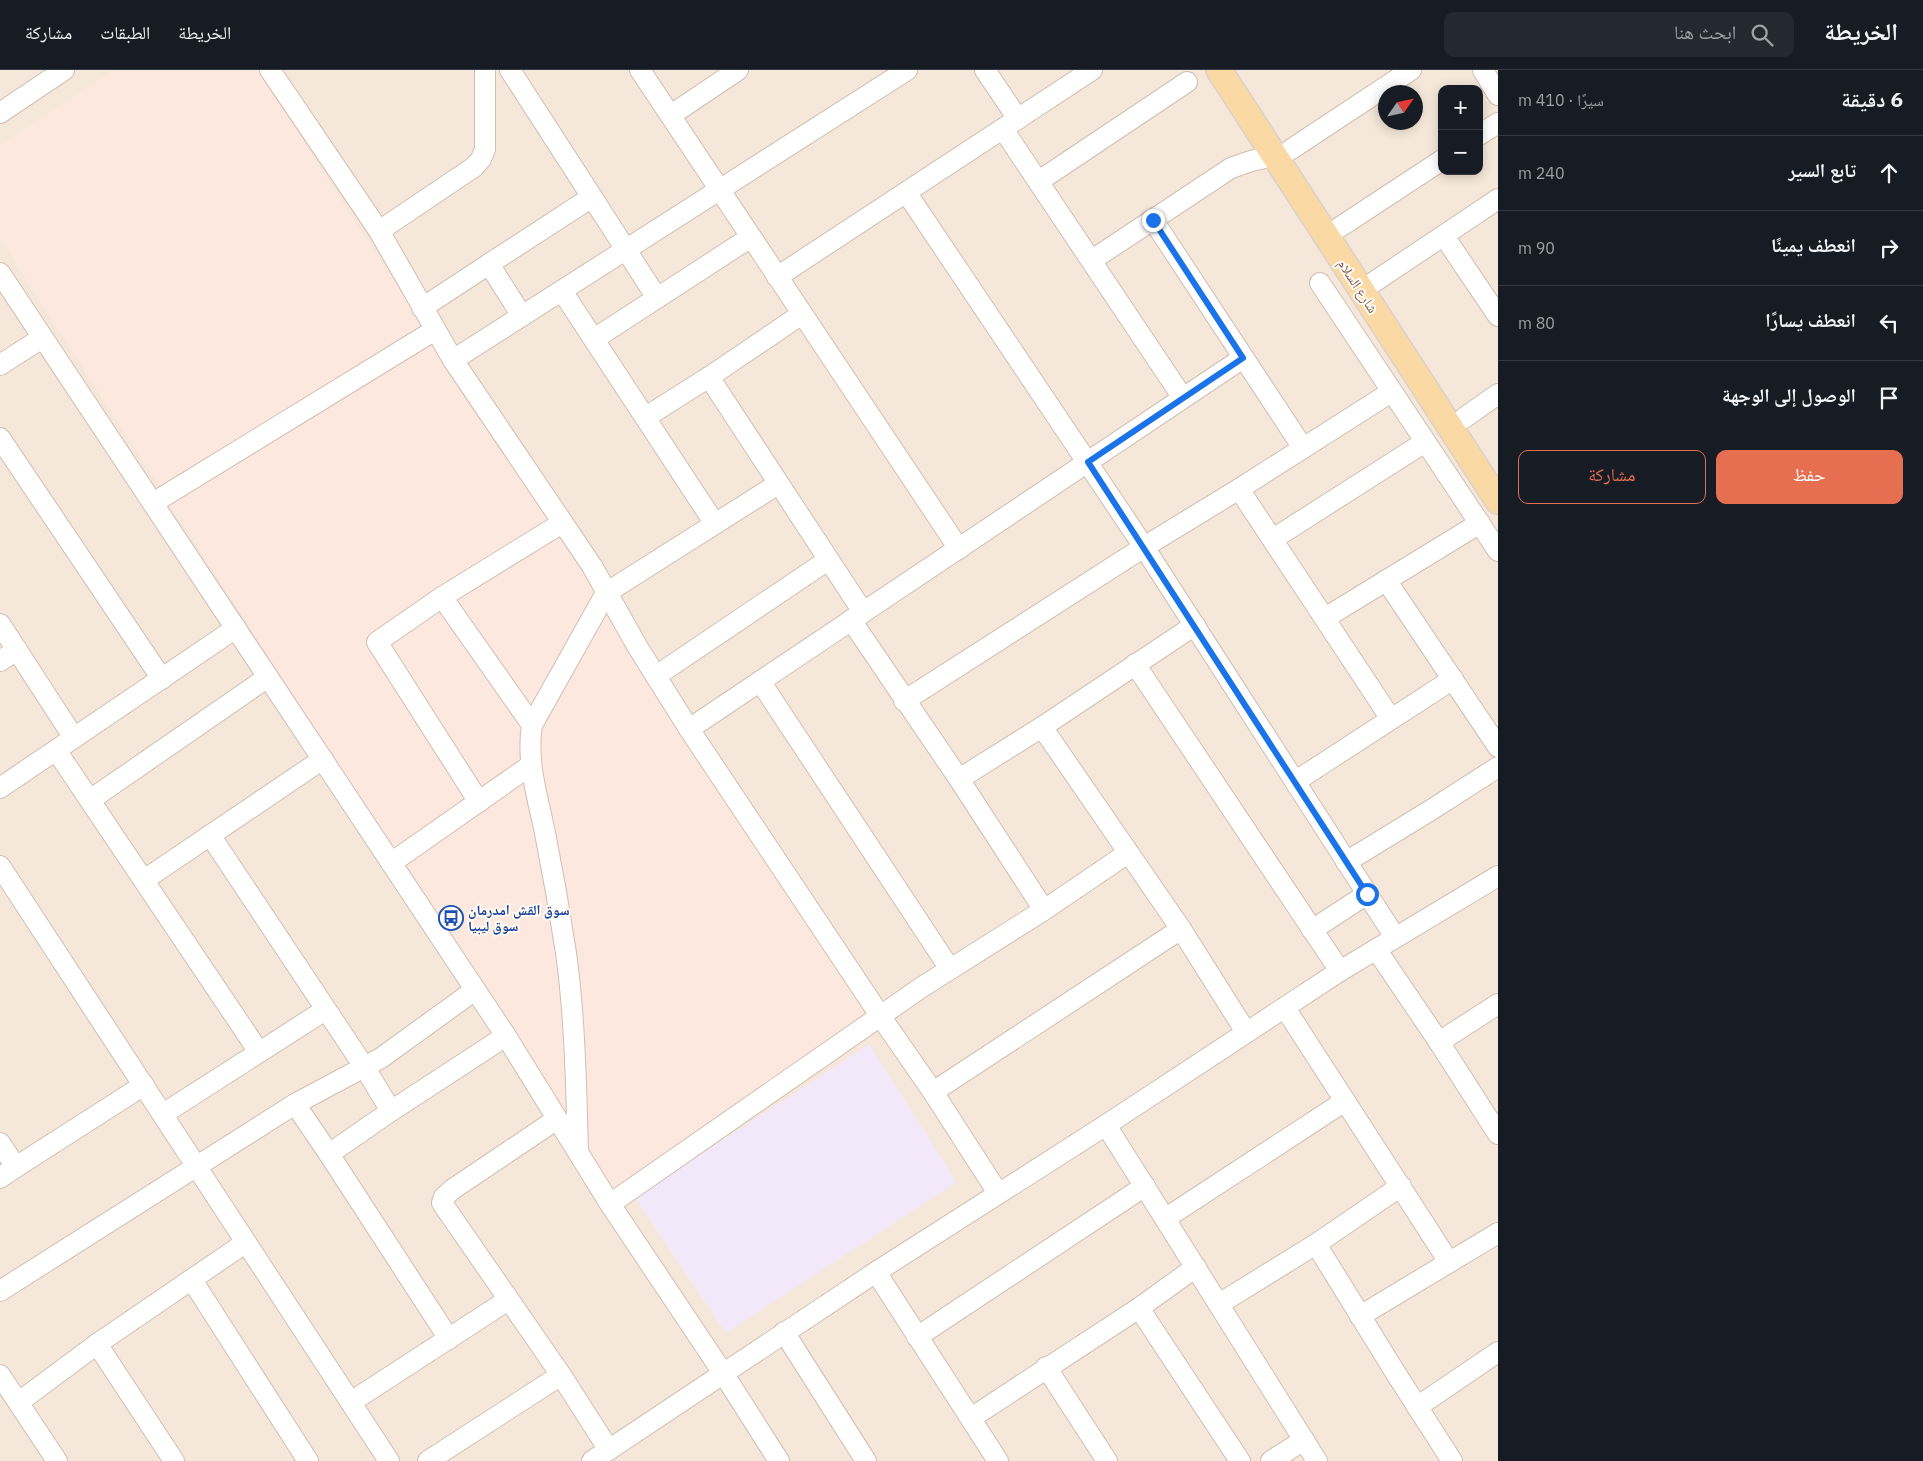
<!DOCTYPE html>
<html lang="ar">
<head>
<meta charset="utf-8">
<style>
	:root { --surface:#171b24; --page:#242831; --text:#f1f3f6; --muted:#9ea1a6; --line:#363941; --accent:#e76f51 }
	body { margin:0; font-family:"IBM Plex Sans","Noto Naskh Arabic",sans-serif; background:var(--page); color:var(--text); direction:rtl }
	.controls { position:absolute; right:15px; top:15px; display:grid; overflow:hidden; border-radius:10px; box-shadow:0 2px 12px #0003 }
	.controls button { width:45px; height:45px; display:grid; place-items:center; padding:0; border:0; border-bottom:1px solid var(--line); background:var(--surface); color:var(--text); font:25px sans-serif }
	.compass { position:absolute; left:1378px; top:15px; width:45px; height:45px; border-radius:50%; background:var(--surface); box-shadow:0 2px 12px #0003; rotate:56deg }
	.stop { position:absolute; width:15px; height:15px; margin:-11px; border:4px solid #1a73e8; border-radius:50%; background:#fff }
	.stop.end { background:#1a73e8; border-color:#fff; box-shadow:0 1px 5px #0008 }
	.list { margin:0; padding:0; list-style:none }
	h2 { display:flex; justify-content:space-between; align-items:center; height:65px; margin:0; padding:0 20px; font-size:21px }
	h2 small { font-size:16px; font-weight:400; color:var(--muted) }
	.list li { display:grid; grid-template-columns:32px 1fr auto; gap:15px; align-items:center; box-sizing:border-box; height:75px; padding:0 20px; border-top:1px solid var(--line) }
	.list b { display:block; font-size:19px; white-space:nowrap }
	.list em { font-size:16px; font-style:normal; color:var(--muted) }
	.actions { display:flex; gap:10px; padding:15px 20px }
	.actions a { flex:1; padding:11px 0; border:1px solid var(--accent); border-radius:10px; text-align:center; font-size:18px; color:var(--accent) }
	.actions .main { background:var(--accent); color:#fff }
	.icon { flex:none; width:28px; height:28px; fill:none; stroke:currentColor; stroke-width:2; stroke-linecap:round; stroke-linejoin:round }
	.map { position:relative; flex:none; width:1498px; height:1391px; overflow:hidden; direction:ltr }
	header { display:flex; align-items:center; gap:30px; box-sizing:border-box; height:70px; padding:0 25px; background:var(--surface); border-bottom:1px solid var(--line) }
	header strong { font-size:24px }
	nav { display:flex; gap:28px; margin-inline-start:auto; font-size:18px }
	.search { width:350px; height:45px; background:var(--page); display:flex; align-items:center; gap:12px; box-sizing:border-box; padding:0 18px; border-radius:10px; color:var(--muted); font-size:19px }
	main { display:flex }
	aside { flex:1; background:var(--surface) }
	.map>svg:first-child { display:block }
</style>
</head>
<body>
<header>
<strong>الخريطة</strong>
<div class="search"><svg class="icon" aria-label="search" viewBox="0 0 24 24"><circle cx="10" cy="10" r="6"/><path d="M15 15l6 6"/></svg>ابحث هنا</div>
<nav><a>الخريطة</a><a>الطبقات</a><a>مشاركة</a></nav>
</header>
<main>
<aside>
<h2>6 دقيقة<small>سيرًا · 410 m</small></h2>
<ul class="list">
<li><svg class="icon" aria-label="ahead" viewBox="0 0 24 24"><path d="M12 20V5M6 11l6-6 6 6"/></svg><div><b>تابع السير</b></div><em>240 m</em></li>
<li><svg class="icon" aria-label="right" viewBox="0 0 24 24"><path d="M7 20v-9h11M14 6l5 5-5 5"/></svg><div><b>انعطف يمينًا</b></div><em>90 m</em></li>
<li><svg class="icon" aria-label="left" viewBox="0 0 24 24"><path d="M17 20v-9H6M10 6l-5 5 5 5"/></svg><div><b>انعطف يسارًا</b></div><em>80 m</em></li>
<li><svg class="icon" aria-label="arrive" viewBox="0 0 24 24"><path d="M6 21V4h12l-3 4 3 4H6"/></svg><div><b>الوصول إلى الوجهة</b></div></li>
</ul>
<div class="actions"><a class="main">حفظ</a><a>مشاركة</a></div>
</aside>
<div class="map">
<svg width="1498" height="1391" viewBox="0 0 1498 1391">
	<rect width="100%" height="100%" fill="#fdf6ec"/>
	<path fill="#f5e8da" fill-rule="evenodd" d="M 0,0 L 1498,0 L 1498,1391 L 0,1391 ZM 1442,19 L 1479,19 L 1479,101 L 1442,101 ZM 1386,22 L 1416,22 L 1416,52 L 1386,52 Z"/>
	<path fill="#fde8e0" d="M 114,0 L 257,0 L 868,943 L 614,1123 L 0,169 L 0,75 Z"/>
	<path fill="#f3e8fa" d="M 869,974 L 957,1112 L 726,1263 L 635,1128 Z"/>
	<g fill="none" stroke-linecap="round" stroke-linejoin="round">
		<defs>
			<g id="minor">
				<path d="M 270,0 L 379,161 L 453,290 L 592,496 L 637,576 L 689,659 L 881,947 L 933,1022 L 998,1123"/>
				<path d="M 510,0 L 592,127"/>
				<path d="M 640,0 L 959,479"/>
				<path d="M 985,0 L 1018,49"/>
				<path d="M 1483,0 L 1498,25"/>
				<path d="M 0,43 L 64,0"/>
				<path d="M 671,45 L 738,0"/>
				<path d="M 1003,59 L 1183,328"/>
				<path d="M 1479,65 L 1498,53"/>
				<path d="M 1290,80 L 1411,0"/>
				<path d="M 1039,111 L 1187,12"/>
				<path d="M 906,122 L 1144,477 L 1395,867"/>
				<path d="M 1153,150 L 1303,378"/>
				<path d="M 1340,157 L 1442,90"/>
				<path d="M 379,161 L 474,97 L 481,89 L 485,79 L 485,0"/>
				<path d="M 1444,166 L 1498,246"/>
				<path d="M 1092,190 L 1231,98 L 1251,91 L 1274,86"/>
				<path d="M 0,203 L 506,966 L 610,1134 L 723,1303 L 779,1391"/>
				<path d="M 777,207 L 1092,0"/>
				<path d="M 1374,212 L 1498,129"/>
				<path d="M 1320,213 L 1498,481"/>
				<path d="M 562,221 L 715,454"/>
				<path d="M 422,238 L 489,194"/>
				<path d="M 522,246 L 489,194 L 592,127 L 657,228"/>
				<path d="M 594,269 L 751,167"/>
				<path d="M 453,290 L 907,0"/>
				<path d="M 0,295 L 42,268"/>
				<path d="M 709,307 L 863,542"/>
				<path d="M 646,347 L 709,307 L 802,244"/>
				<path d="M 1464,348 L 1498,324"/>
				<path d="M 0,368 L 162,609"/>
				<path d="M 1239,419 L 1391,649"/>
				<path d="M 153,433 L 435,260"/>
				<path d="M 1273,469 L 1425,372"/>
				<path d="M 1386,510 L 1498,677"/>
				<path d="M 442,527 L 532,655"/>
				<path d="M 1325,548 L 1480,453"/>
				<path d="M 851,550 L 959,709 L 1044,840"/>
				<path d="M 0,554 L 74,668"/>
				<path d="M 0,591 L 17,580"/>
				<path d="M 1135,594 L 1340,901"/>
				<path d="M 656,606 L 828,490"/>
				<path d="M 760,611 L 950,899"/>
				<path d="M 904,631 L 1144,477 L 1239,419 L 1388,324 L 1392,324"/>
				<path d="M 1042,657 L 1181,859 L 1246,962"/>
				<path d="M 689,659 L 1243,288"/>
				<path d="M 56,680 L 259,982"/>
				<path d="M 959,709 L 1042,657 L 1195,555"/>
				<path d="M 1296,711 L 1453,609"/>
				<path d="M 0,718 L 236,558"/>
				<path d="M 90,730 L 268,607"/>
				<path d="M 479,732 L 377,572 L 442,527 L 562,453"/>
				<path d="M 210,765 L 365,998 L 391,1041 L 329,1084"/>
				<path d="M 1346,792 L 1431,740 L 1498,697"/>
				<path d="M 391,793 L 531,695"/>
				<path d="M 0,796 L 389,1391"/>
				<path d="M 144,810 L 323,689"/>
				<path d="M 1312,860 L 1367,824"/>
				<path d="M 1376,879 L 1439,972 L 1498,1064"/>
				<path d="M 1285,938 L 1449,1192"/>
				<path d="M 1439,972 L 1498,934"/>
				<path d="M 933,1022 L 1181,859"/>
				<path d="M 295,1034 L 329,1084 L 449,1269"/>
				<path d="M 391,1041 L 506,966"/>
				<path d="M 163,1044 L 325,940"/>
				<path d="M 557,1049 L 453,1119 L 444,1127 L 442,1133 L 561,1305 L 609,1380"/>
				<path d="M 1106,1055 L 1317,1391"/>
				<path d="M 0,1073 L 16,1097 L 0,1108"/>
				<path d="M 578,1080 C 576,1014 575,948 566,883 C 560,843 553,803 545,763 C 538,728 526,692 532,655 L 606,523 L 778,414"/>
				<path d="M 16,1097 L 144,1015"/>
				<path d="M 610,1134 L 922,917 L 1044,840 L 1128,783"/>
				<path d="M 1166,1148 L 1345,1031"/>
				<path d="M 1316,1174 L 1395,1302 L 1452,1391"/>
				<path d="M 876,1202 L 998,1391"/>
				<path d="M 192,1210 L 308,1391"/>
				<path d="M 0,1221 L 295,1034 L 381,988 L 475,920"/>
				<path d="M 1219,1234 L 1316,1174 L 1401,1116"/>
				<path d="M 1139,1238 L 1240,1391"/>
				<path d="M 1360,1246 L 1498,1163"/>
				<path d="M 784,1262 L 866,1391"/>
				<path d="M 917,1267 L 1145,1116"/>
				<path d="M 97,1274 L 174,1391"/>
				<path d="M 1046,1297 L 1107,1391"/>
				<path d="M 0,1305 L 57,1391"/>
				<path d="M 19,1332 L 97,1274 L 245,1173"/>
				<path d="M 351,1332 L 508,1230"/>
				<path d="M 1417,1337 L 1498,1282"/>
				<path d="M 971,1348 L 1139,1238 L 1196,1197"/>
				<path d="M 428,1391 L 561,1305"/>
				<path d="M 592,1391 L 876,1202 L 1106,1055 L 1340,901 L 1498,806"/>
				<path d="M 1271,1391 L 1304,1370"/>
			</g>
			<path id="major" d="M 1219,0 L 1498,431"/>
		</defs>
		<use href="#minor" stroke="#d1beb0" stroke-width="22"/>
		<use href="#major" stroke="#dad1cd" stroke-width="28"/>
		<use href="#minor" stroke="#fff" stroke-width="20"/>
		<use href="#major" stroke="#fbd9a5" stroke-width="25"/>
	</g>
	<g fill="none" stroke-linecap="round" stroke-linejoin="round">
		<path stroke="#1a73e8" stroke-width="6" d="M 1153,150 L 1243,288 L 1088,392 L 1367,824"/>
	</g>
	<defs>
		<symbol id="bus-ring" viewBox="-11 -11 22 22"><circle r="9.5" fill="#fffaf3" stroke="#1a4fb4" stroke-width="1.5"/><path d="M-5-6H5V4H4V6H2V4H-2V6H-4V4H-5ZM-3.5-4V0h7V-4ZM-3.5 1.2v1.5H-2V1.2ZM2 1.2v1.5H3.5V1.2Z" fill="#1a4fb4"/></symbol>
	</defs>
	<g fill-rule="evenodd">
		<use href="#bus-ring" x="437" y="834" width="28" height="28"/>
	</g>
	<g text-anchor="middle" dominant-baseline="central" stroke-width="4" stroke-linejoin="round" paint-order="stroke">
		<g font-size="14" fill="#7a5c4d" stroke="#fffaf3">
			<text transform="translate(1358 216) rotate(57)">شارع السلام</text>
		</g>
		<g font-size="14" font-weight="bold" fill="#164399" stroke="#fffaf3" text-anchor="start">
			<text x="468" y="840">سوق القش امدرمان<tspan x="468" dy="16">سوق ليبيا</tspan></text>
		</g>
	</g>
</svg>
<div class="controls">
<button>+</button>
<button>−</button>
</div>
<svg class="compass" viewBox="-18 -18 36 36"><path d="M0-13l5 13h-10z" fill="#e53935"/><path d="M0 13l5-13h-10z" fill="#9ea1a6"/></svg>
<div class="stop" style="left:1367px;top:824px"></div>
<div class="stop end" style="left:1153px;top:150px"></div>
</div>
</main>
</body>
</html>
